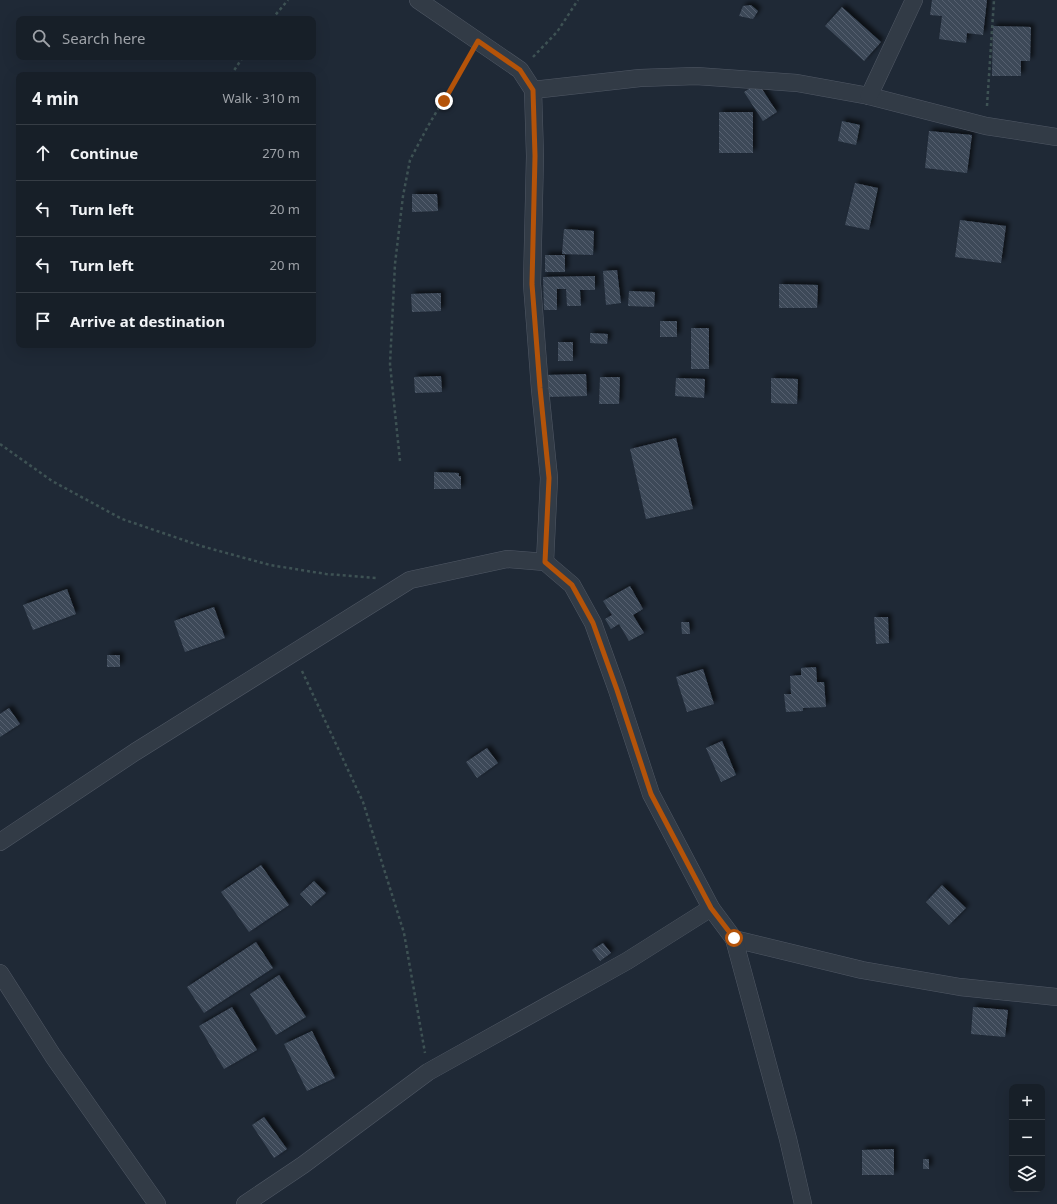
<!DOCTYPE html>
<html lang="en">
<head>
<meta charset="utf-8">
<style>
	:root { --surface:#171f28; --page:#202730; --text:#f1f3f6; --muted:#9ea2a8; --line:#363d45 }
	body { margin:0; font-family:"Noto Sans",sans-serif; background:var(--page); color:var(--text) }
	.controls { position:absolute; right:12px; bottom:12px; display:grid; overflow:hidden; border-radius:8px; box-shadow:0 4px 16px #0002 }
	.controls button { width:36px; height:36px; display:grid; place-items:center; padding:0; border:0; border-bottom:1px solid var(--line); background:var(--surface); color:var(--text); font:20px sans-serif }
	.stop { position:absolute; width:12px; height:12px; margin:-9px; border:3px solid #b45309; border-radius:50%; background:#fff }
	.stop.end { background:#b45309; border-color:#fff; box-shadow:0 1px 4px #0008 }
	.list { margin:0; padding:0; list-style:none }
	h2 { display:flex; justify-content:space-between; align-items:center; height:52px; margin:0; padding:0 16px; font-size:17px }
	h2 small { font-size:13px; font-weight:400; color:var(--muted) }
	.list li { display:grid; grid-template-columns:26px 1fr auto; gap:12px; align-items:center; box-sizing:border-box; height:56px; padding:0 16px; border-top:1px solid var(--line) }
	.list b { display:block; font-size:15px; white-space:nowrap }
	.list em { font-size:13px; font-style:normal; color:var(--muted) }
	.icon { flex:none; width:22px; height:22px; fill:none; stroke:currentColor; stroke-width:2; stroke-linecap:round; stroke-linejoin:round }
	.map { position:relative; flex:none; width:1057px; height:1204px; overflow:hidden }
	.search { position:absolute; background:var(--surface); box-shadow:0 4px 16px #0002; left:16px; top:16px; width:300px; height:44px; display:flex; align-items:center; gap:10px; box-sizing:border-box; padding:0 14px; border-radius:8px; color:var(--muted); font-size:15px }
	.panel { position:absolute; background:var(--surface); box-shadow:0 4px 16px #0002; left:16px; top:72px; width:300px; height:276px; border-radius:8px }
	.map>svg:first-child { display:block }
</style>
</head>
<body>
<div class="map">
<svg width="1057" height="1204" viewBox="0 0 1057 1204">
	<defs>
		<pattern id="building-back-hatch" width="6" height="6" patternUnits="userSpaceOnUse"><rect width="6" height="6" fill="#3d4959"/><path d="M-1 5l2 2M0 0l6 6M5-1l2 2" fill="none" stroke="#56616f"/></pattern>
		<filter id="shadow"><feDropShadow dx="3.5" dy="-3.5" stdDeviation="2" flood-color="#0009"/></filter>
	</defs>
	<rect width="100%" height="100%" fill="#1f2936"/>
	<g fill="url(#building-back-hatch)" filter="url(#shadow)">
		<path d="M 932,0 L 987,0 L 983,35 L 967,33 L 966,43 L 939,39 L 942,16 L 930,15 Z"/>
		<path d="M 751,5 L 758,11 L 753,19 L 739,16 L 743,6 Z"/>
		<path d="M 842,7 L 881,42 L 864,61 L 825,26 Z"/>
		<path d="M 993,26 L 1031,27 L 1030,61 L 1021,61 L 1021,76 L 992,76 Z"/>
		<path d="M 758,83 L 777,112 L 763,121 L 744,92 Z"/>
		<rect x="719" y="112" width="34" height="41"/>
		<path d="M 842,121 L 860,125 L 856,145 L 838,141 Z"/>
		<path d="M 929,131 L 972,135 L 967,173 L 925,168 Z"/>
		<path d="M 855,183 L 878,188 L 869,230 L 845,225 Z"/>
		<path d="M 412,194 L 437,194 L 438,211 L 412,212 Z"/>
		<path d="M 960,220 L 1006,226 L 1001,263 L 955,257 Z"/>
		<path d="M 564,229 L 594,231 L 593,255 L 562,254 Z"/>
		<rect x="545" y="255" width="20" height="17"/>
		<path d="M 617,270 L 621,303 L 606,305 L 603,271 Z"/>
		<path d="M 595,276 L 595,290 L 580,290 L 581,306 L 567,306 L 566,289 L 557,289 L 557,310 L 544,310 L 543,277 Z"/>
		<path d="M 779,284 L 818,285 L 817,308 L 779,308 Z"/>
		<path d="M 629,291 L 655,292 L 654,307 L 628,306 Z"/>
		<path d="M 441,293 L 441,311 L 412,312 L 411,294 Z"/>
		<rect x="660" y="321" width="17" height="16"/>
		<rect x="691" y="328" width="18" height="41"/>
		<path d="M 590,333 L 608,334 L 607,344 L 590,343 Z"/>
		<rect x="558" y="342" width="15" height="19"/>
		<path d="M 586,374 L 587,396 L 547,397 L 546,375 Z"/>
		<path d="M 441,376 L 442,392 L 415,393 L 414,377 Z"/>
		<path d="M 600,377 L 620,377 L 619,404 L 599,404 Z"/>
		<path d="M 676,378 L 705,379 L 704,398 L 675,396 Z"/>
		<path d="M 771,378 L 798,379 L 797,404 L 771,403 Z"/>
		<path d="M 676,438 L 693,509 L 646,519 L 630,449 Z"/>
		<path d="M 434,472 L 459,473 L 459,476 L 461,476 L 461,489 L 434,489 Z"/>
		<path d="M 630,586 L 643,609 L 633,615 L 644,633 L 629,641 L 619,624 L 611,629 L 605,619 L 612,615 L 603,601 Z"/>
		<path d="M 67,589 L 76,614 L 33,630 L 23,605 Z"/>
		<path d="M 214,607 L 225,638 L 185,652 L 174,621 Z"/>
		<path d="M 874,617 L 888,617 L 889,643 L 876,644 Z"/>
		<path d="M 681,622 L 689,622 L 690,634 L 682,634 Z"/>
		<rect x="107" y="655" width="13" height="12"/>
		<path d="M 816,667 L 817,682 L 824,682 L 826,707 L 803,708 L 803,711 L 786,712 L 784,694 L 791,694 L 790,676 L 801,675 L 801,668 Z"/>
		<path d="M 703,669 L 714,704 L 687,712 L 676,677 Z"/>
		<path d="M 9,708 L 20,724 L 0,737 L 0,714 Z"/>
		<path d="M 722,741 L 736,775 L 721,782 L 706,748 Z"/>
		<path d="M 487,748 L 498,763 L 477,778 L 466,762 Z"/>
		<path d="M 261,865 L 289,905 L 249,932 L 221,892 Z"/>
		<path d="M 314,881 L 326,893 L 311,906 L 300,894 Z"/>
		<path d="M 942,885 L 966,908 L 949,925 L 926,902 Z"/>
		<path d="M 256,942 L 273,968 L 204,1013 L 187,987 Z"/>
		<path d="M 603,943 L 611,953 L 600,961 L 592,950 Z"/>
		<path d="M 279,975 L 306,1017 L 276,1035 L 250,994 Z"/>
		<path d="M 232,1007 L 257,1050 L 224,1069 L 199,1026 Z"/>
		<path d="M 973,1007 L 1008,1010 L 1005,1037 L 971,1034 Z"/>
		<path d="M 312,1031 L 335,1078 L 307,1091 L 284,1044 Z"/>
		<path d="M 264,1117 L 287,1149 L 274,1158 L 252,1125 Z"/>
		<path d="M 894,1149 L 894,1175 L 862,1175 L 862,1150 Z"/>
		<rect x="923" y="1159" width="6" height="10"/>
	</g>
	<g fill="none" stroke-linecap="round" stroke-linejoin="round">
		<defs>
			<g id="street">
				<path d="M 418,0 L 520,70 L 533,90 L 535,156 L 532,284 L 540,389 L 549,478 L 545,562"/>
				<path d="M 533,90 L 640,78 L 696,76 L 797,83 L 869,96 L 986,126 L 1057,137"/>
				<path d="M 869,96 L 914,0"/>
				<path d="M 0,842 L 135,752 L 410,580 L 507,559 L 545,562 L 572,585 L 593,623 L 617,690 L 651,794 L 711,908 L 734,939 L 862,970 L 960,987 L 1057,997"/>
				<path d="M 734,939 L 788,1139 L 803,1204"/>
				<path d="M 0,973 L 53,1056 L 157,1204"/>
				<path d="M 245,1204 L 303,1165 L 428,1072 L 627,961 L 711,908"/>
			</g>
		</defs>
		<use href="#street" stroke="#505865" stroke-width="18"/>
		<g stroke="#3e5254" stroke-width="2.5" stroke-dasharray="3 3" stroke-linecap="butt">
			<path d="M 272,19 L 288,0"/>
			<path d="M 533,57 L 557,32 L 578,0"/>
			<path d="M 231,75 L 243,57"/>
			<path d="M 987,106 L 994,0"/>
			<path d="M 0,444 L 52,481 L 122,519 L 201,546 L 270,565 L 326,574 L 376,578"/>
			<path d="M 400,461 L 390,364 L 395,264 L 403,196 L 410,160 L 428,126 L 469,57"/>
			<path d="M 302,671 L 363,802 L 404,933 L 425,1053"/>
		</g>
		<use href="#street" stroke="#323b46" stroke-width="17"/>
	</g>
	<g fill="none" stroke-linecap="round" stroke-linejoin="round">
		<path stroke="#b45309" stroke-width="5" d="M 444,101 L 478,41 L 520,70 L 533,90 L 535,156 L 532,284 L 540,388 L 549,478 L 545,562 L 572,585 L 593,623 L 617,690 L 651,794 L 711,908 L 734,938"/>
	</g>
</svg>
<div class="controls">
<button>+</button>
<button>−</button>
<button><svg class="icon" aria-label="layers" viewBox="0 0 24 24"><path d="M12 4l9 5-9 5-9-5zM3 14l9 5 9-5"/></svg></button>
</div>
<div class="stop" style="left:734px;top:938px"></div>
<div class="stop end" style="left:444px;top:101px"></div>
<div class="search"><svg class="icon" aria-label="search" viewBox="0 0 24 24"><circle cx="10" cy="10" r="6"/><path d="M15 15l6 6"/></svg>Search here</div>
<section class="panel">
<h2>4 min<small>Walk · 310 m</small></h2>
<ul class="list">
<li><svg class="icon" aria-label="ahead" viewBox="0 0 24 24"><path d="M12 20V5M6 11l6-6 6 6"/></svg><div><b>Continue</b></div><em>270 m</em></li>
<li><svg class="icon" aria-label="left" viewBox="0 0 24 24"><path d="M17 20v-9H6M10 6l-5 5 5 5"/></svg><div><b>Turn left</b></div><em>20 m</em></li>
<li><svg class="icon" aria-label="left" viewBox="0 0 24 24"><path d="M17 20v-9H6M10 6l-5 5 5 5"/></svg><div><b>Turn left</b></div><em>20 m</em></li>
<li><svg class="icon" aria-label="arrive" viewBox="0 0 24 24"><path d="M6 21V4h12l-3 4 3 4H6"/></svg><div><b>Arrive at destination</b></div></li>
</ul>
</section>
</div>
</body>
</html>
